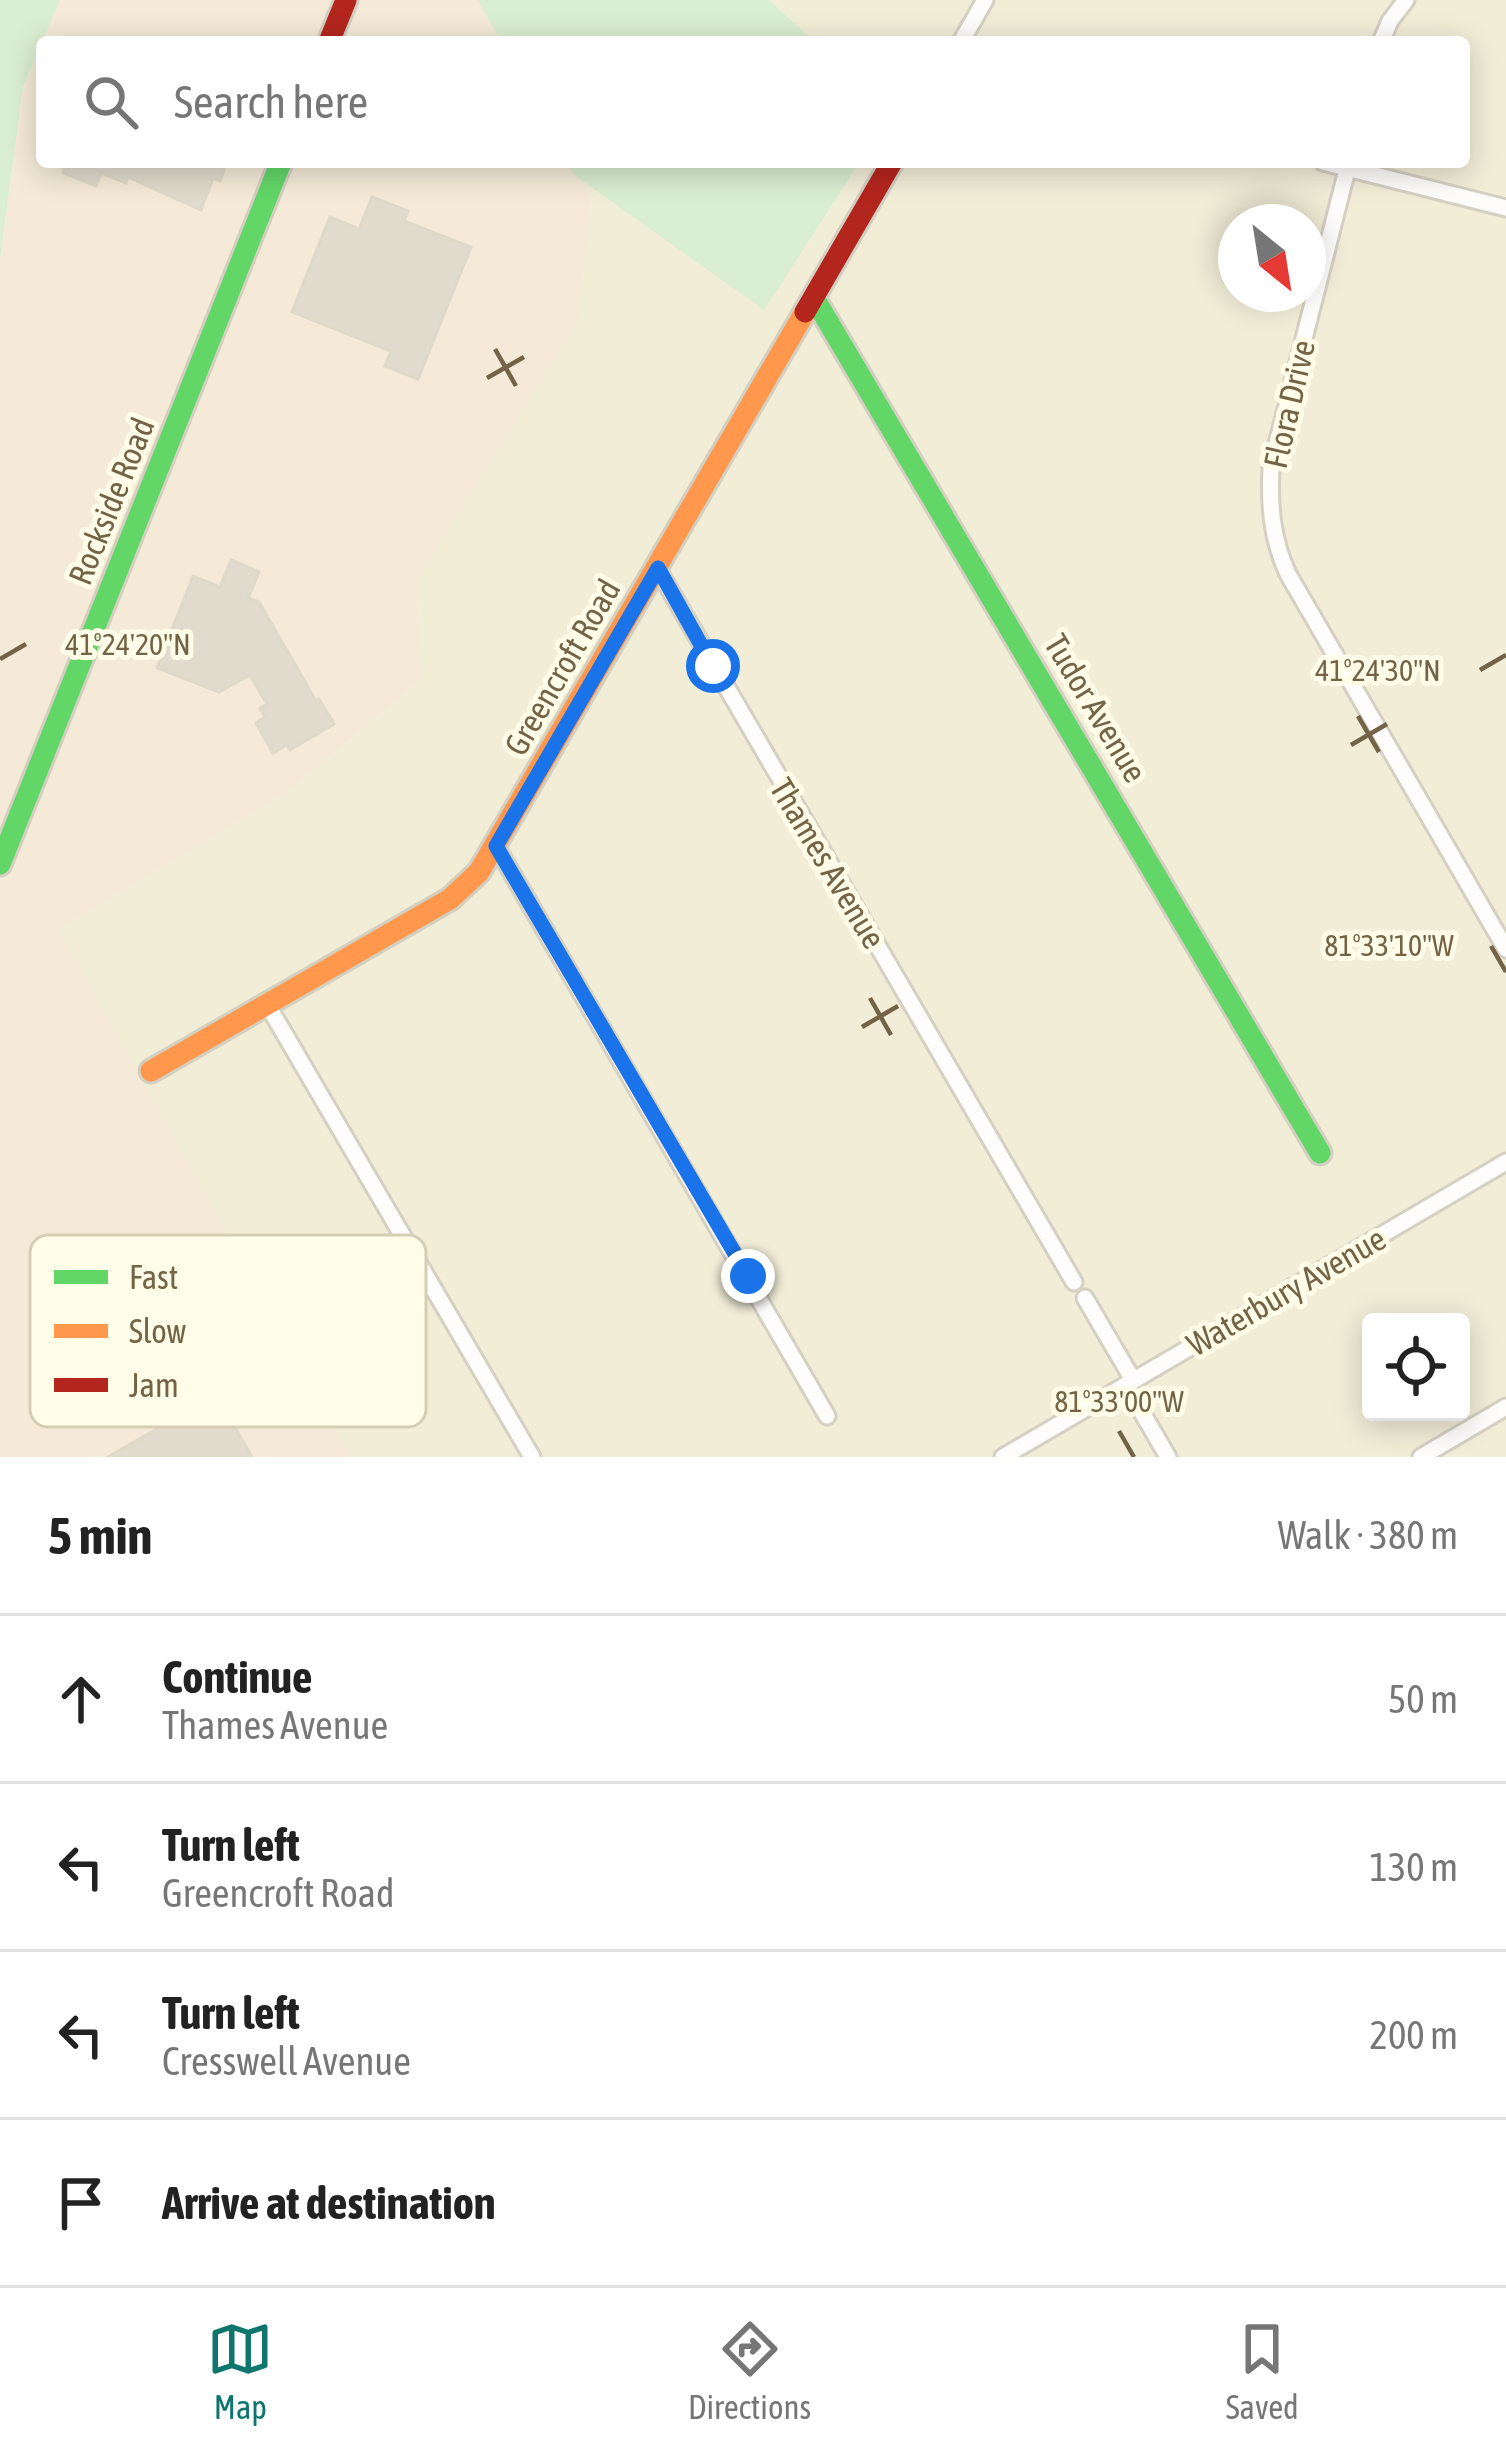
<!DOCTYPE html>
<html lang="en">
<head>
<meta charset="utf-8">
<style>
	:root { --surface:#fff; --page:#f2f2f2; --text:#222; --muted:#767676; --line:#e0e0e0; --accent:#0f766e }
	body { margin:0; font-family:"Asap Condensed",sans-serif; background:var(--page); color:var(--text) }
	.controls { position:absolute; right:36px; bottom:36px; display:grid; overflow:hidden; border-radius:12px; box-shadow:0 6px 30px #0003 }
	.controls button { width:108px; height:108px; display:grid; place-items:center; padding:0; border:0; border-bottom:3px solid var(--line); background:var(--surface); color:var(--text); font:60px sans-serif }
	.compass { position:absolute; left:1218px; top:204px; width:108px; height:108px; border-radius:50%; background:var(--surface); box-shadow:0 6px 30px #0003; rotate:150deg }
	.stop { position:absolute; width:36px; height:36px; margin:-27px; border:9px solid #1a73e8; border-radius:50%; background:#fff }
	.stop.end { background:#1a73e8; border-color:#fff; box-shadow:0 3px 12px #0008 }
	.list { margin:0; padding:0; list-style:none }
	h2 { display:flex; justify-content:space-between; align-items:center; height:156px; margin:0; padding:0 48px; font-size:51px }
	h2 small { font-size:39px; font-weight:400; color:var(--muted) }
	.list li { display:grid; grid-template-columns:78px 1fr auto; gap:36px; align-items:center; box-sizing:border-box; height:168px; padding:0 48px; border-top:3px solid var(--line) }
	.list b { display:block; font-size:45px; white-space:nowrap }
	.list p { margin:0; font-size:39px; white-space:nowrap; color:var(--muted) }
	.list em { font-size:39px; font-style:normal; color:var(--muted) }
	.icon { flex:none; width:66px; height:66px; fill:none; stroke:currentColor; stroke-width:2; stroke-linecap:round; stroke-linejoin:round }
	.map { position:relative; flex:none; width:1506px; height:1457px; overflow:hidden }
	.search { position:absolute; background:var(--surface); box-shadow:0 6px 30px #0003; left:36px; right:36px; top:36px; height:132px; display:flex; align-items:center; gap:30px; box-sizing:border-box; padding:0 42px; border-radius:12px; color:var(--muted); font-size:45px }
	.sheet { height:828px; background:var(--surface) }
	nav { display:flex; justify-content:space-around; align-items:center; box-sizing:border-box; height:168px; border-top:3px solid var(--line); background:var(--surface); font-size:33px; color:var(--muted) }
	nav a { display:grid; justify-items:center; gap:6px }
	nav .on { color:var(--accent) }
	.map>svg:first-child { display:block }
</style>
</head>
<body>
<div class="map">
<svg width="1506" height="1457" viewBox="0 0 1506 1457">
	<rect width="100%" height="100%" fill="#f6f4e7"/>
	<path fill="#f2edd7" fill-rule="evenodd" d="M 769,0 L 1506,0 L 1506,1457 L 347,1457 L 57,929 L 285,794 L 421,680 L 417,579 L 577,323 L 574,175 L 764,309 L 860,162 L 1464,162 L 1464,42 L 815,42 ZM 1236,222 L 1308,222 L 1308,294 L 1236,294 ZM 1371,1322 L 1461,1322 L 1461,1412 L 1371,1412 Z"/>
	<path fill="#f5ead7" d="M 60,0 L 479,0 L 502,42 L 42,42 L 42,162 L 569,162 L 591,200 L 577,323 L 417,579 L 421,680 L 285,794 L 58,929 L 351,1457 L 0,1457 L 0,259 L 23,87 Z"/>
	<g fill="#daeed1">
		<path d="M 0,0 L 60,0 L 23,87 L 0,259 Z"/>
		<path d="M 478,0 L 769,0 L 815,42 L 501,42 Z"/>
		<path d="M 567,162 L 860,162 L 764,310 L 574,175 Z"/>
	</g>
	<g fill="#e0dbcc" stroke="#dfd9c9" stroke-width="3">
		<path d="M 67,162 L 227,162 L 220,181 L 213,178 L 201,210 L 128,177 L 126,183 L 101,173 L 96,186 L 63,173 Z"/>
		<path d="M 372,197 L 408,211 L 404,221 L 471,247 L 418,379 L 385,366 L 391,351 L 292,312 L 330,217 L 359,229 Z"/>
		<path d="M 231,560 L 259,572 L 248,598 L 259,602 L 316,701 L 319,699 L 334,724 L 290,750 L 287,745 L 273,753 L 256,723 L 265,717 L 260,708 L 267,704 L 250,675 L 219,692 L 157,668 L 193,576 L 220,587 Z"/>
		<path d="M 216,1395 L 252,1457 L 108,1457 Z"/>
	</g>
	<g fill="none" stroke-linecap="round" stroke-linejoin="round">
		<defs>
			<g id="street">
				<path d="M 961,42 L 985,0"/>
				<path d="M 1381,42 L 1390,21 L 1406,0"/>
				<path d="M 1323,162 L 1506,208"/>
				<path d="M 1349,162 L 1271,468 C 1269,505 1272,540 1288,574 L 1506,949"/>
				<path d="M 657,568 L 1074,1282"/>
				<path d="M 496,846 L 827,1416"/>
				<path d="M 267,1004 L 532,1457"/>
				<path d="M 1085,1298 L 1133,1380"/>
				<path d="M 1126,1385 L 1168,1457"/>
				<path d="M 1003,1457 L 1506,1162"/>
				<path d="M 1421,1457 L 1506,1407"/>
			</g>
			<g id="fast">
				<path d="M 814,298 L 1320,1153"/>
				<path d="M 0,864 L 281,162"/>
			</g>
			<path id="slow" d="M 151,1071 L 450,899 L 479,872 L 805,312"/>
			<g id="jam">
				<path d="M 329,42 L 346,0"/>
				<path d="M 805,312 L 892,162"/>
			</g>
		</defs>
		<use href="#street" stroke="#d5d0c2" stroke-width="21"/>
		<use href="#fast" stroke="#d4d0c1" stroke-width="27"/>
		<use href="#slow" stroke="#d4d0c1" stroke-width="27"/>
		<use href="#jam" stroke="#d4d0c1" stroke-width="27"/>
		<use href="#street" stroke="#fefdfb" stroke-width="15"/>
		<use href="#fast" stroke="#63d668" stroke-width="21"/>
		<use href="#slow" stroke="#ff974d" stroke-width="21"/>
		<use href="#jam" stroke="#b3261e" stroke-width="21"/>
	</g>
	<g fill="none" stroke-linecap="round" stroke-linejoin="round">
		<path stroke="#1a73e8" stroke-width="15" d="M 713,666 L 658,568 L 496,846 L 748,1276"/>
	</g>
	<path fill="none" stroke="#736448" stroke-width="4.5" d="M 495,349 L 516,386M 487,378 L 524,357M 0,659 L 26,644M 1480,670 L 1506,655M 1358,716 L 1379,752M 1351,745 L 1387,724M 1491,946 L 1506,972M 870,998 L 891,1035M 862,1027 L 898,1006M 1119,1431 L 1134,1457"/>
	<g text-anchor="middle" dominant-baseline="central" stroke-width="10" stroke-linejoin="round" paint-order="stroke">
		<g font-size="33" fill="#736448" stroke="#fffce7">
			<text transform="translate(1289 404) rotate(-77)">Flora Drive</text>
			<text transform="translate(111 501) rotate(-68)">Rockside Road</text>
			<text transform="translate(562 667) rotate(-60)">Greencroft Road</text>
			<text transform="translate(1096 708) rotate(59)">Tudor Avenue</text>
			<text transform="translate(828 863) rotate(59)">Thames Avenue</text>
			<text transform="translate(1286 1291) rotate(-30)">Waterbury Avenue</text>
		</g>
	</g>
	<rect x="30" y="1235" width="396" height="192" rx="18" fill="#fffce7" stroke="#d5ceb7" stroke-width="3"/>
	<rect x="54" y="1270" width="54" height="14" fill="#63d668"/>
	<rect x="54" y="1324" width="54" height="14" fill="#ff974d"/>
	<rect x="54" y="1378" width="54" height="14" fill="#b3261e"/>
	<g font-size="33" fill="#736448">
		<text x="129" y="1289">Fast</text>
		<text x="129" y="1343">Slow</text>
		<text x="129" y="1397">Jam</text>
	</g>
	<g font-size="30" text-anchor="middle" fill="#736448" stroke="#fffce7" stroke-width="10" stroke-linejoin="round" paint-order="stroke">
		<text x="128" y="655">41°24'20"N</text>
		<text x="1378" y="681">41°24'30"N</text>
		<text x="1389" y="956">81°33'10"W</text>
		<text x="1119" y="1412">81°33'00"W</text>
	</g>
</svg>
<div class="controls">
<button><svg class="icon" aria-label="locate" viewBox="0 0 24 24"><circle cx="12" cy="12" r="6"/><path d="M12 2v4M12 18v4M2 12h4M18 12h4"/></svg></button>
</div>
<svg class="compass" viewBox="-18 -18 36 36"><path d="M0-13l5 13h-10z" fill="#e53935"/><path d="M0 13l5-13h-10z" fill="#767676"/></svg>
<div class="stop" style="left:713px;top:666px"></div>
<div class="stop end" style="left:748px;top:1276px"></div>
<div class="search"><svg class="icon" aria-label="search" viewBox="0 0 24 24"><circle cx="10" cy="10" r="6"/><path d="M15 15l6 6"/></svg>Search here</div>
</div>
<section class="sheet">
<h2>5 min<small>Walk · 380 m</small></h2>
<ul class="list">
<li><svg class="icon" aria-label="ahead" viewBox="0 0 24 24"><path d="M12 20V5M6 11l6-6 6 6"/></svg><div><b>Continue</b><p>Thames Avenue</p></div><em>50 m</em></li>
<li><svg class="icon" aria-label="left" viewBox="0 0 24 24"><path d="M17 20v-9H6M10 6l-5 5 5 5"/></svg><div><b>Turn left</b><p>Greencroft Road</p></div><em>130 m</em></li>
<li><svg class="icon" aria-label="left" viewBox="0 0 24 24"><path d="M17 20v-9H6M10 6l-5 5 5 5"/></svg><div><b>Turn left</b><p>Cresswell Avenue</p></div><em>200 m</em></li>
<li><svg class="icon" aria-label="arrive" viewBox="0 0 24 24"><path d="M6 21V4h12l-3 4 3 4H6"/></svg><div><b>Arrive at destination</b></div></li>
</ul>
</section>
<nav>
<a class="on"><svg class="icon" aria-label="map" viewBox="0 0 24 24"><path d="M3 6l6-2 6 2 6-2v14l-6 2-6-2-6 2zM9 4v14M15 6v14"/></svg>Map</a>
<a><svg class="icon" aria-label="directions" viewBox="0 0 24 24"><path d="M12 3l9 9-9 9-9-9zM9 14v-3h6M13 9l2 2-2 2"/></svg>Directions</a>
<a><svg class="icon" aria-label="saved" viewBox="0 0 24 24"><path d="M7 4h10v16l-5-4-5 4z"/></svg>Saved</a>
</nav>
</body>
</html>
